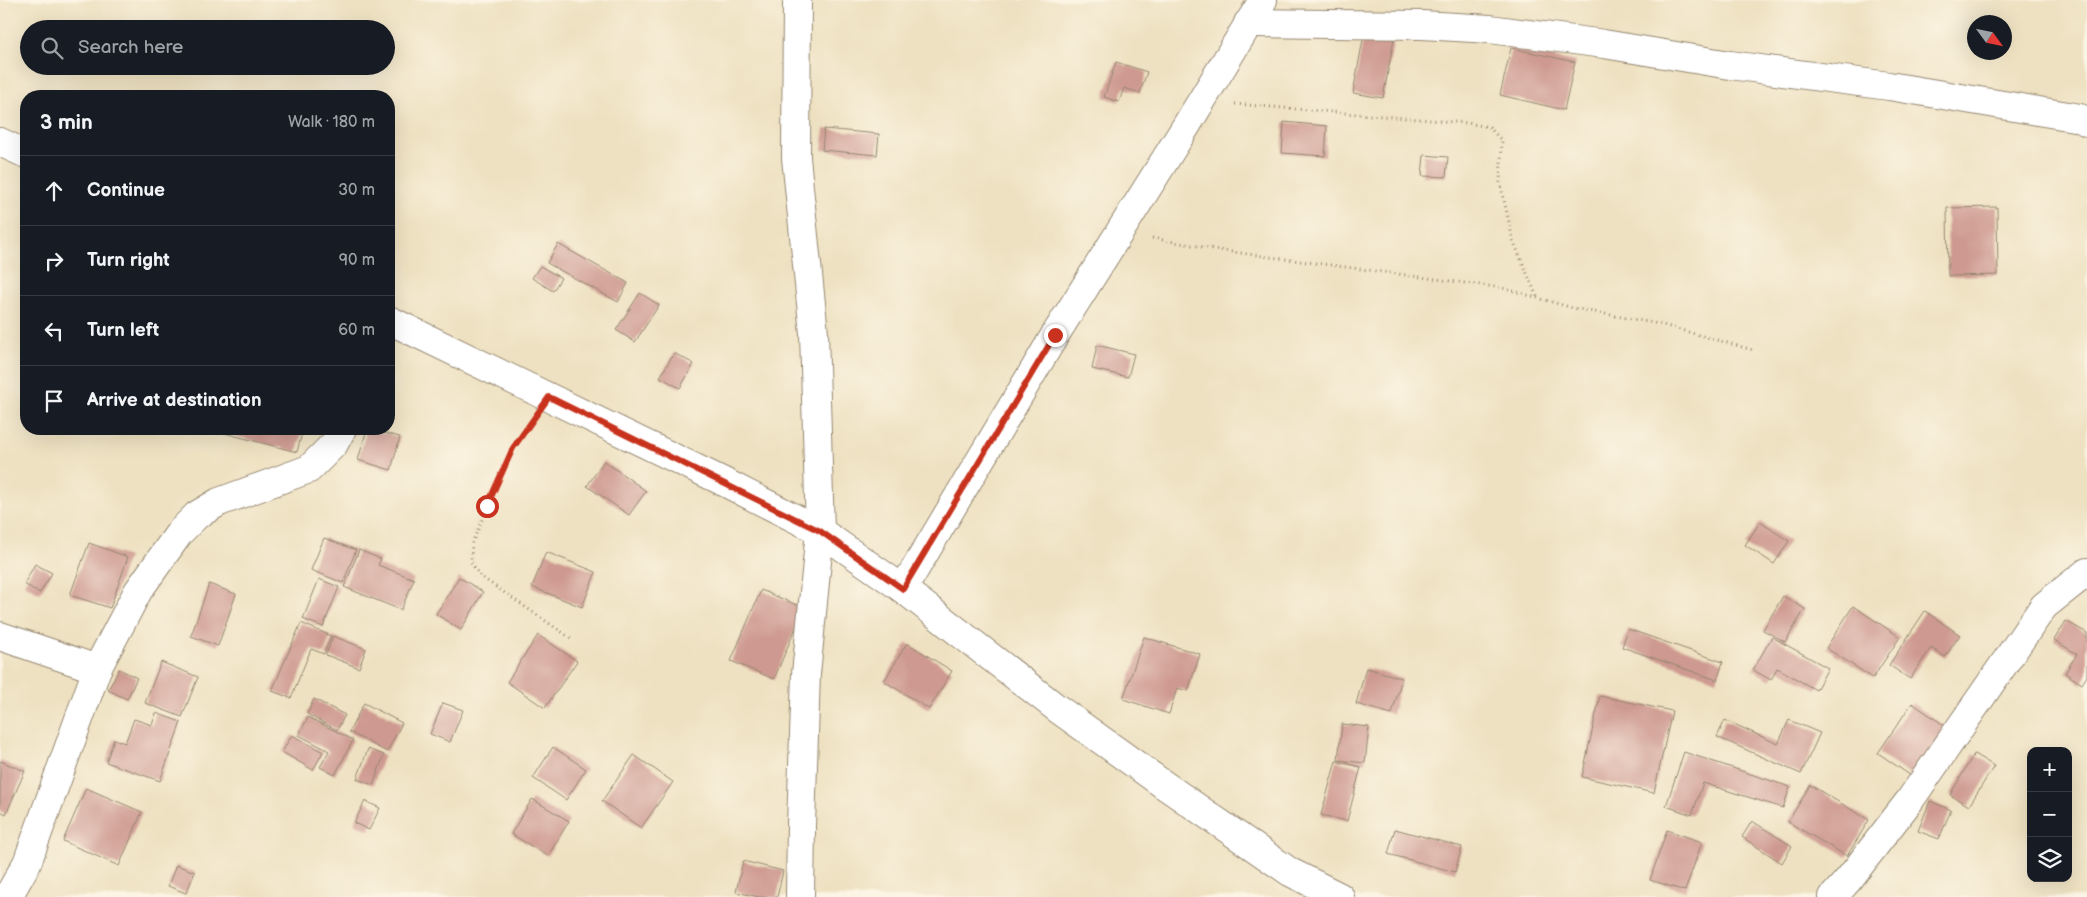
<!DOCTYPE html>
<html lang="en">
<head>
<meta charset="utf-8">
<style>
	:root { --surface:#171b24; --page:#20242c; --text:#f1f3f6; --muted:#9ea1a6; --line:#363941 }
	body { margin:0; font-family:"Balsamiq Sans",sans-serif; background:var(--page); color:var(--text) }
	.controls { position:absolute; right:15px; bottom:15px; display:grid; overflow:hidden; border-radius:10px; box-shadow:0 5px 20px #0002 }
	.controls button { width:45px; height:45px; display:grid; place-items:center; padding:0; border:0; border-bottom:1px solid var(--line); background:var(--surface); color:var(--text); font:25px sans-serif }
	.compass { position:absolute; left:1967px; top:15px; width:45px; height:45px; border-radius:50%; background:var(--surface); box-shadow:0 5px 20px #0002; rotate:123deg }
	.stop { position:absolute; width:15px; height:15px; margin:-11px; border:4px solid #c8321e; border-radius:50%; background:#fff }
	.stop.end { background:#c8321e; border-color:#fff; box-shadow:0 1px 5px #0008 }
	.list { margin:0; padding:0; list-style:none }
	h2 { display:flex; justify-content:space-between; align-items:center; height:65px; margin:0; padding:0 20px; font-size:21px }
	h2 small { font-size:16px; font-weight:400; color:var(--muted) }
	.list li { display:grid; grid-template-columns:32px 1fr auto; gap:15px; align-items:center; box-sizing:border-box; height:70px; padding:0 20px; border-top:1px solid var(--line) }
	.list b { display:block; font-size:19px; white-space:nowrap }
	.list em { font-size:16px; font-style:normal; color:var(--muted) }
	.icon { flex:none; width:28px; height:28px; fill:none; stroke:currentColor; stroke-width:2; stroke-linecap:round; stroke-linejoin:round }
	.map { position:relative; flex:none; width:2087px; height:897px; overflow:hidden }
	.search { position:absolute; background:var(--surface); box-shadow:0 5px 20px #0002; left:20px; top:20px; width:375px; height:55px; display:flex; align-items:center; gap:12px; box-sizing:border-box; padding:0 18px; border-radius:28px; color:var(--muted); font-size:19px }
	.panel { position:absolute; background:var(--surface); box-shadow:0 5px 20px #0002; left:20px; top:90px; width:375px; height:345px; border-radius:20px }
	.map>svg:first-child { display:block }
</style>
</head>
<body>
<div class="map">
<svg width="2087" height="897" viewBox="0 0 2087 897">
	<rect width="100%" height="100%" fill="#fcf5e5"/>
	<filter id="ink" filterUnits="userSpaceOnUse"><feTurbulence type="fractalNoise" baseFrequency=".02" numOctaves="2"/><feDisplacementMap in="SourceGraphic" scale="10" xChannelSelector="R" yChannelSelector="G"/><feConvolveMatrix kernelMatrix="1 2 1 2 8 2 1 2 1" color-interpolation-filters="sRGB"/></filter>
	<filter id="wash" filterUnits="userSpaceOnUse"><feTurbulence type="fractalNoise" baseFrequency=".0096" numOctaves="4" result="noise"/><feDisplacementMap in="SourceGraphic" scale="20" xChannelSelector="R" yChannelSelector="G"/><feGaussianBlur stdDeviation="1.12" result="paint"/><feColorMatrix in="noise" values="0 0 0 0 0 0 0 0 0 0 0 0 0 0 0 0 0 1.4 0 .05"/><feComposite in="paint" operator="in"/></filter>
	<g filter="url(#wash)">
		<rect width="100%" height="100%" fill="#eee1c1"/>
		<g id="blocks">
			<g fill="#ce9990">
				<path d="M 1364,34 L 1394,39 L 1383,98 L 1353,93 Z"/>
				<path d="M 1511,48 L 1575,62 L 1564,110 L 1500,95 Z"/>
				<path d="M 1116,62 L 1147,72 L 1140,93 L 1124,88 L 1119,102 L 1104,97 Z"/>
				<path d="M 1284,122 L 1327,126 L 1325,156 L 1282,153 Z"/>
				<path d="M 824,129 L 879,134 L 877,155 L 822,150 Z"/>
				<path d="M 1424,155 L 1448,157 L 1446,177 L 1422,176 Z"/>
				<path d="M 1997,207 L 1998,275 L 1948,276 L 1947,208 Z"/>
				<path d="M 558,244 L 628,283 L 618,302 L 547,263 Z"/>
				<path d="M 540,266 L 561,278 L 553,291 L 532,278 Z"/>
				<path d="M 640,293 L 659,305 L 635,342 L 616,330 Z"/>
				<path d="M 1097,345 L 1134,354 L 1128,377 L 1092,369 Z"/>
				<path d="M 674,353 L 694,364 L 680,388 L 660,377 Z"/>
				<path d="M 209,429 L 303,429 L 297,452 Z"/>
				<path d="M 367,429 L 400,437 L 391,470 L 358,460 Z"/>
				<path d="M 604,461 L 646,491 L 629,515 L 587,486 Z"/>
				<path d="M 1760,522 L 1789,541 L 1774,564 L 1745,545 Z"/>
				<path d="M 324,538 L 356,550 L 343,583 L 311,570 Z"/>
				<path d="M 89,543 L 128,557 L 110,608 L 70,595 Z"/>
				<path d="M 359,550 L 381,559 L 378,565 L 414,579 L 401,610 L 344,587 Z"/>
				<path d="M 546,552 L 596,572 L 582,607 L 532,587 Z"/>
				<path d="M 35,564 L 52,573 L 40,593 L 24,584 Z"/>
				<path d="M 459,577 L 483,592 L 461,630 L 436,614 Z"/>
				<path d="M 319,579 L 339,587 L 323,627 L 303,619 Z"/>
				<path d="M 209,584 L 236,594 L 218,646 L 191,636 Z"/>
				<path d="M 761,590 L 804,608 L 774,679 L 731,661 Z"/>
				<path d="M 1783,596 L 1805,609 L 1785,642 L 1763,630 Z"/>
				<path d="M 1853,606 L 1900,637 L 1873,678 L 1826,648 Z"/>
				<path d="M 1925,611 L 1960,635 L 1945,657 L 1931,648 L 1910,679 L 1889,665 Z"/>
				<path d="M 2066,621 L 2087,633 L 2087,676 L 2082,684 L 2065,673 L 2077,654 L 2054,640 Z"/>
				<path d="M 301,623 L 331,636 L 324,654 L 311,649 L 291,698 L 272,691 Z"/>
				<path d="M 1628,629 L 1723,662 L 1717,680 L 1622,647 Z"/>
				<path d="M 538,635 L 577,661 L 545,708 L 507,682 Z"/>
				<path d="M 333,636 L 366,649 L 359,668 L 326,655 Z"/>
				<path d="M 1144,637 L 1200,654 L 1188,691 L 1177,688 L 1169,714 L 1123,699 Z"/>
				<path d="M 1772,637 L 1828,668 L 1816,690 L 1777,668 L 1771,680 L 1753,670 Z"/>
				<path d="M 907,643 L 952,671 L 929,709 L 884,681 Z"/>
				<path d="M 161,662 L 198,677 L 182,717 L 145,703 Z"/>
				<path d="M 1366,668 L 1402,678 L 1392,714 L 1356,704 Z"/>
				<path d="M 119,669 L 137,678 L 127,699 L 108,690 Z"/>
				<path d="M 1600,696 L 1672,711 L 1654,793 L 1582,777 Z"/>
				<path d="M 314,699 L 345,715 L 337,730 L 307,714 Z"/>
				<path d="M 364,703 L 402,723 L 387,752 L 349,732 Z"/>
				<path d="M 443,703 L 463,710 L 450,742 L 430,734 Z"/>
				<path d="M 1912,703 L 1951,730 L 1917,780 L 1878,753 Z"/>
				<path d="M 156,713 L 181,722 L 160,781 L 106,762 L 114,739 L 125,743 L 134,719 L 152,725 Z"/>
				<path d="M 308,717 L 353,740 L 335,775 L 320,767 L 329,751 L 299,735 Z"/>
				<path d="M 1725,720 L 1778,744 L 1789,720 L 1820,733 L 1801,774 L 1717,737 Z"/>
				<path d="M 1342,724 L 1369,727 L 1365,763 L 1338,760 Z"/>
				<path d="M 292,735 L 323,752 L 313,770 L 282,752 Z"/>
				<path d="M 553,747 L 586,769 L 566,800 L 533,778 Z"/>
				<path d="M 368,749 L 384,755 L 373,785 L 357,779 Z"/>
				<path d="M 1684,752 L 1790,787 L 1783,808 L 1703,783 L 1692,815 L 1666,806 Z"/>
				<path d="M 1974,754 L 1994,766 L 1969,806 L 1950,795 Z"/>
				<path d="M 634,755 L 673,782 L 641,828 L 602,801 Z"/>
				<path d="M 0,761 L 25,771 L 6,814 L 0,811 Z"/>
				<path d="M 1336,761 L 1361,767 L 1347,821 L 1321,815 Z"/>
				<path d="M 1810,785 L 1869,820 L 1847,856 L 1788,822 Z"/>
				<path d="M 86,788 L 142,812 L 119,866 L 63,841 Z"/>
				<path d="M 532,799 L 569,821 L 548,856 L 511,834 Z"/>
				<path d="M 365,801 L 380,808 L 369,830 L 354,823 Z"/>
				<path d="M 1930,801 L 1951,810 L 1939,839 L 1918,831 Z"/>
				<path d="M 1752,821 L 1792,846 L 1782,863 L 1742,837 Z"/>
				<path d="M 1395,829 L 1462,847 L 1455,872 L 1388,854 Z"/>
				<path d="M 1667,830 L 1702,842 L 1685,891 L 1650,880 Z"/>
				<path d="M 743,861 L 783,871 L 777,897 L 759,897 L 736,892 Z"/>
				<path d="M 176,865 L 195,872 L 186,893 L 168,886 Z"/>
			</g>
		</g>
	</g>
	<g filter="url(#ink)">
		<use href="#blocks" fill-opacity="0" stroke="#948670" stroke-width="1"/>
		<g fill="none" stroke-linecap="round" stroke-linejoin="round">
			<defs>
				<g id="street">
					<path d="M 797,0 L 796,158 L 814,333 L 820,531 L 806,674 L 801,826 L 800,897"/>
					<path d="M 1248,23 L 1422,25 L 1490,29 L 1604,44 L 1730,65 L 1889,86 L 2080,118 L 2087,122"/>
					<path d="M 0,142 L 26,154"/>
					<path d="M 389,320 L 722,481 L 820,531 L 903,589 L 1058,709 L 1160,782 L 1290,872 L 1340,897"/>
					<path d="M 903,589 L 1055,335 L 1185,128 L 1263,0"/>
					<path d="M 0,636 L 97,669"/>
					<path d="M 4,897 L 10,893 L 27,863 L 97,669 L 138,591 L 180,532 L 197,515 L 219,502 L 309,469 L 334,444 L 342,429"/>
					<path d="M 1833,897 L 1849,879 L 1910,800 L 2044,606 L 2087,572"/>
				</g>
			</defs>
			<use href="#street" stroke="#948670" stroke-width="30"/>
			<g stroke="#948670" stroke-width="3" stroke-dasharray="1 4" stroke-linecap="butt">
				<path d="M 1235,104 L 1467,123 L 1489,127 L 1502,141 L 1500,182 L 1513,240 L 1537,297"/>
				<path d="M 1152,238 L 1225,251 L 1503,288 L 1573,308 L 1659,324 L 1753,350"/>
				<path d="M 532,422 L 513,449 L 472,543 L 471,562 L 480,576 L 572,639"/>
			</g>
			<use href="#street" stroke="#fff" stroke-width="28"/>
		</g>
	</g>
	<g fill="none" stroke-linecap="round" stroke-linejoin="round" filter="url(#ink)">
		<path stroke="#c8321e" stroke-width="6" d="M 487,506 L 513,448 L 549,397 L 820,531 L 903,589 L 1055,335"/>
	</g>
</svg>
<div class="controls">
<button>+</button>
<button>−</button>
<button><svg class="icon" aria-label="layers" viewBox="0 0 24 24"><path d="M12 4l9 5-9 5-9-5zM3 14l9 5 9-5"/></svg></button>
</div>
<svg class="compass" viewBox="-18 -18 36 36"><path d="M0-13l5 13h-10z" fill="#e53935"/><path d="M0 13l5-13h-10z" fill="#9ea1a6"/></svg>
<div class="stop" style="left:487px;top:506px"></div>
<div class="stop end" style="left:1055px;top:335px"></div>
<div class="search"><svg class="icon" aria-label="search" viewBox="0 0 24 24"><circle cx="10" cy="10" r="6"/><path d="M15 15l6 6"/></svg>Search here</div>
<section class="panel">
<h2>3 min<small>Walk · 180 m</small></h2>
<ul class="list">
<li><svg class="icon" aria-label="ahead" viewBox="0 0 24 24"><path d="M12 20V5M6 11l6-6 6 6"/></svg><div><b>Continue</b></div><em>30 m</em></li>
<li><svg class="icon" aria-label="right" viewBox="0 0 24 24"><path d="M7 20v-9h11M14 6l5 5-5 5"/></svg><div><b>Turn right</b></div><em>90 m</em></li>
<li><svg class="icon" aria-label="left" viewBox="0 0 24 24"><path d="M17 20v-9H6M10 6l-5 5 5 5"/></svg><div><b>Turn left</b></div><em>60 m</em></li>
<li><svg class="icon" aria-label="arrive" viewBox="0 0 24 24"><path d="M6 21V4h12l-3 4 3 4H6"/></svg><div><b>Arrive at destination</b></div></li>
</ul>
</section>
</div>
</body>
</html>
